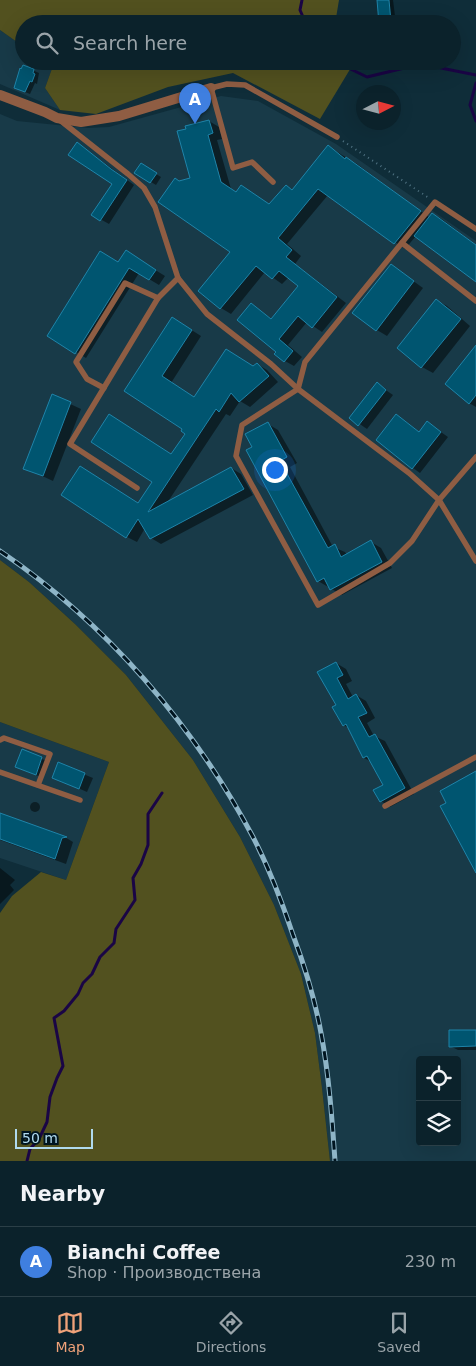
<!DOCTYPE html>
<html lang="en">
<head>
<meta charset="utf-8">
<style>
	:root { --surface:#0b222b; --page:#192f37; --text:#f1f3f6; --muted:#9aa4a9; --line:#2b3f47; --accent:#f0a279 }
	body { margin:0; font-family:"DejaVu Sans",sans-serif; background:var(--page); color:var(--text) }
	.controls { position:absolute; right:15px; bottom:15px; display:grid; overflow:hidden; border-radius:5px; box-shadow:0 5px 20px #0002 }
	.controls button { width:45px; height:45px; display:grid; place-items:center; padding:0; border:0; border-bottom:1px solid var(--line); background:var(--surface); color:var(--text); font:25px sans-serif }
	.compass { position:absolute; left:356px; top:85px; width:45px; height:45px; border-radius:50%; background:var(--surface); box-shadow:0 5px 20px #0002; rotate:84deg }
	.scale { position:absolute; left:15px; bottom:12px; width:78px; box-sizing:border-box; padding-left:5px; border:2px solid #b0daee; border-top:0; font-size:14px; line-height:18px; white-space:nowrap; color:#b0daee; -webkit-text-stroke:4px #001520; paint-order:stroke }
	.you { position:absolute; left:274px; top:469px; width:18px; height:18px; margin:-12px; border:4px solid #fff; border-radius:50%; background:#1a73e8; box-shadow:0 0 0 8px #1a73e833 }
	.badge { display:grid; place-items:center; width:32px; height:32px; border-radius:50%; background:var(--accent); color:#fff; font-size:16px; font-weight:700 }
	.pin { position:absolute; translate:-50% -41px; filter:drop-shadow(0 1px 2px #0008) }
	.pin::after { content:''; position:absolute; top:26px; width:18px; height:15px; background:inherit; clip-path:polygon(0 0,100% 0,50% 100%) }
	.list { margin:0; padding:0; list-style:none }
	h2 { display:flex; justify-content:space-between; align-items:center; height:65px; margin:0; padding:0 20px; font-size:21px }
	h2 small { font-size:16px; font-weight:400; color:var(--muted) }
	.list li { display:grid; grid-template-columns:32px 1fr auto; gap:15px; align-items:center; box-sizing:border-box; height:70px; padding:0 20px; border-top:1px solid var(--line) }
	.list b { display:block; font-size:19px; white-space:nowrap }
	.list p { margin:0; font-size:16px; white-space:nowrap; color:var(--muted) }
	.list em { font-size:16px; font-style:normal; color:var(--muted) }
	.icon { flex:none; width:28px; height:28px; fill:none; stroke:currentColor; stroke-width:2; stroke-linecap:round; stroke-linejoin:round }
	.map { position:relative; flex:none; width:476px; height:1161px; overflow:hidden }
	.search { position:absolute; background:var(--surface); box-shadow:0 5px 20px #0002; left:15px; right:15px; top:15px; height:55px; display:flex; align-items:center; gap:12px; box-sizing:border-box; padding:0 18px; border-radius:28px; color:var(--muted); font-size:19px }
	.sheet { height:135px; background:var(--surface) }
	nav { display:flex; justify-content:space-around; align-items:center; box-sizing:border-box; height:70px; border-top:1px solid var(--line); background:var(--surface); font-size:14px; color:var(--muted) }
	nav a { display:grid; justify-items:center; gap:2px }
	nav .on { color:var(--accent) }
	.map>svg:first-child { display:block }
</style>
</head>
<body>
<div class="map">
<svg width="476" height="1161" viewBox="0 0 476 1161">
	<rect width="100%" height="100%" fill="#0f2d39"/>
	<g fill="#183a48" fill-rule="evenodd">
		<path d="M 0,30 L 24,47 L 24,61 L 54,63 L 45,88 L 60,110 L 0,84 Z"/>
		<path d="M 221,96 L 258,101 L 336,144 L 476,241 L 476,1161 L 330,1161 L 322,1088 L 315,1033 L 301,974 L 274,905 L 240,837 L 193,760 L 126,675 L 75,624 L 29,582 L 0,560 L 0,114 L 17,121 L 88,128 L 109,127 ZM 420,1060 L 457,1060 L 457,1142 L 420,1142 Z"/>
		<path d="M 0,722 L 109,762 L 66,880 L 0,858 Z"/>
	</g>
	<g fill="#52511f">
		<path d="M 0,0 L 339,0 L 335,24 L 24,24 L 24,47 L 0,30 Z"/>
		<path d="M 52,61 L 355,61 L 320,119 L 233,73 L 168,87 L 96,114 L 60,110 L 45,88 L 54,63 Z"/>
		<path d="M 0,560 L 29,582 L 75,624 L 126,675 L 193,760 L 240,837 L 274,905 L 301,974 L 315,1033 L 322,1088 L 330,1161 L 0,1161 L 0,913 L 12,896 L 41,872 L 66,880 L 109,762 L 0,722 Z"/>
	</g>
	<g fill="#0007">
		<path d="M 378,0 L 393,0 L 396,24 L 381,23 Z"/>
		<path d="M 23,66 L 39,73 L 37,84 L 35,83 L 30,94 L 20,90 Z"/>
		<path d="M 209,121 L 219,127 L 222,139 L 217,140 L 231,189 L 237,193 L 270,205 L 286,186 L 293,190 L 329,147 L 357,164 L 430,218 L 433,214 L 443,220 L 476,245 L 476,281 L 416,236 L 405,249 L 328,195 L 287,244 L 301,256 L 295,264 L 346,303 L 322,332 L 307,322 L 288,345 L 302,357 L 294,366 L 285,361 L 278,352 L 251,305 L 272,319 L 300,286 L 289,277 L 282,284 L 265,272 L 231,314 L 221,308 L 200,291 L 232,252 L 180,182 L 192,179 Z"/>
		<path d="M 77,143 L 134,185 L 109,224 L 93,215 L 114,184 Z"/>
		<path d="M 146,168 L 161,177 L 156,185 L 136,173 Z"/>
		<path d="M 136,258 L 165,276 L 159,285 L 139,273 L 86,358 L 49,336 L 119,264 Z"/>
		<path d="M 391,265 L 423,288 L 387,336 L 377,330 Z"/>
		<path d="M 436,300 L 447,306 L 470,326 L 433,373 L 422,367 Z"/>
		<path d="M 182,324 L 201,336 L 171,383 L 195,399 L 257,364 L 267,370 L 278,382 L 250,407 L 240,401 L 230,416 L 226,414 L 167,503 L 231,468 L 241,474 L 253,495 L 161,544 L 151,538 L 145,528 L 137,542 L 127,537 L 139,505 L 186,433 L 184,429 L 126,391 Z"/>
		<path d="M 476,347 L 476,407 L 469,403 Z"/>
		<path d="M 377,384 L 393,395 L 367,429 L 351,418 Z"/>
		<path d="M 53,396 L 81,409 L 53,481 L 25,468 Z"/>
		<path d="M 404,420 L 420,433 L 428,423 L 448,437 L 420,473 L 413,468 Z"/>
		<path d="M 268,424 L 278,430 L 297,463 L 290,467 L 333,547 L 345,552 L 347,555 L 371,542 L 381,548 L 392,568 L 342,595 L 318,581 L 254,447 Z"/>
		<path d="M 336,663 L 346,669 L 352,681 L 346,684 L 353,697 L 356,695 L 366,701 L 375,718 L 367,723 L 374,736 L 385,741 L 414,794 L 390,807 L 381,801 L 385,786 L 372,762 L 364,758 L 351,729 L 343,725 L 338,705 Z"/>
		<path d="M 22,751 L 47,761 L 41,777 L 21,769 Z"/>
		<path d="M 59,764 L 93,778 L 87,792 L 53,777 Z"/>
		<circle cx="35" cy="807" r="5"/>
		<path d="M 0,814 L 63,836 L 73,842 L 66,864 L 0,840 Z"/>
		<path d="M 0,868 L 15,880 L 10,885 L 14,890 L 0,904 Z"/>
		<path d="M 476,1031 L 476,1050 L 458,1050 L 450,1046 Z"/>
	</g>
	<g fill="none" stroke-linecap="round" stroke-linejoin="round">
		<g stroke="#1a0545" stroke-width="3">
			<path d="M 302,0 L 300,10 L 306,24"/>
			<path d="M 334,61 L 367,77 L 421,64 L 476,75"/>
			<path d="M 476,83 L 470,105 L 476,121"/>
			<path d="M 27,1161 L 30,1149 L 39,1139 L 47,1122 L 50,1097 L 57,1078 L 63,1066 L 54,1018 L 64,1011 L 78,994 L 83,983 L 92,974 L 100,957 L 114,943 L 116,929 L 135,900 L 133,878 L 141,864 L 148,845 L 148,814 L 162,793"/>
		</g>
	</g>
	<g fill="#005570" stroke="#1f84a9">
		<path d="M 377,0 L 389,0 L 391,22 L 379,24 Z"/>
		<path d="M 23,65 L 34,69 L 33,73 L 35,74 L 32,82 L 30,81 L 25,92 L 14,88 L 20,68 L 21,69 Z"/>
		<path d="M 209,120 L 213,133 L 208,135 L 221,182 L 236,192 L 241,185 L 269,204 L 286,185 L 292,190 L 328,145 L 345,159 L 346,157 L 421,211 L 394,244 L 318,189 L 278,238 L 292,250 L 286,257 L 337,297 L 312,328 L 298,316 L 279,339 L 293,351 L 284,362 L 274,354 L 276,352 L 237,320 L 251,303 L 271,319 L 298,286 L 279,271 L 272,279 L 256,266 L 220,309 L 198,291 L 230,252 L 158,202 L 175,178 L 179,181 L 190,178 L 177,131 L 186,129 L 185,126 Z"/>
		<path d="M 77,142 L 111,169 L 127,180 L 100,221 L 91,215 L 112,184 L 68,155 Z"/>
		<path d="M 141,163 L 157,173 L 150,183 L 134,173 Z"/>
		<path d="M 432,213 L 476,245 L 476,282 L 414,236 Z"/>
		<path d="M 126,250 L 156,270 L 149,280 L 129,268 L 75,354 L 47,336 L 100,251 L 118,262 Z"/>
		<path d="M 391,264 L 414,281 L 376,331 L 352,313 Z"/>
		<path d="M 436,299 L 461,319 L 421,368 L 397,348 Z"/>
		<path d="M 172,317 L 192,330 L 162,376 L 194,397 L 226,349 L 253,366 L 257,363 L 269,376 L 239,402 L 231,393 L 219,412 L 216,409 L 148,512 L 231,467 L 244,489 L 150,539 L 138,519 L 126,538 L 61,495 L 80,466 L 138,503 L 152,482 L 91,442 L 109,414 L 171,454 L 185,434 L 181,431 L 182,429 L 124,391 Z"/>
		<path d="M 476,345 L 476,395 L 469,404 L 445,384 Z"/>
		<path d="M 377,382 L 386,390 L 358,426 L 349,418 Z"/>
		<path d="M 52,394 L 71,402 L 43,476 L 23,469 Z"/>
		<path d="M 396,414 L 419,432 L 427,421 L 441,432 L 412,469 L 376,440 Z"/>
		<path d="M 268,422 L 287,457 L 280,461 L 328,548 L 335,544 L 341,557 L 371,540 L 382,562 L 330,590 L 324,578 L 317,582 L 246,450 L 252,447 L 245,434 Z"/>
		<path d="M 336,662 L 343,675 L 337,678 L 348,699 L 356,694 L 367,713 L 358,717 L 369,737 L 375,734 L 405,788 L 380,802 L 373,790 L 383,785 L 367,756 L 363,758 L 346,724 L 343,726 L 332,707 L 336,705 L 317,672 Z"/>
		<path d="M 22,749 L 42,757 L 36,775 L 15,767 Z"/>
		<path d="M 58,762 L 85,773 L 79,789 L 52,778 Z"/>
		<path d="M 476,771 L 476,873 L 440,806 L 446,803 L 440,791 Z"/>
		<path d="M 0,813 L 67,837 L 62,838 L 55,859 L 0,839 Z"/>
		<path d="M 449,1030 L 476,1030 L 476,1046 L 449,1047 Z"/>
	</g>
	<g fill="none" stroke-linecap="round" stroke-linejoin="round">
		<path stroke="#517484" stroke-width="2" stroke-dasharray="1 4" stroke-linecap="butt" d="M 343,141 L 429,198"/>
		<g stroke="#8f5d43" stroke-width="5.5">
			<path d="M 61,121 L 128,174 L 144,188 L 155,207 L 178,278 L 207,314 L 271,364 L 298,389 L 409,473 L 439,500 L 476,561"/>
			<path d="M 273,182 L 252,162 L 233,168 L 211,88 L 227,84 L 245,85 L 337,137"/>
			<path d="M 476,229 L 435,202 L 305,362 L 298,389 L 242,425 L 236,456 L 318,605 L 390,563 L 412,541 L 439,500 L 476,457"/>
			<path d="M 402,243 L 476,301"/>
			<path d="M 104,388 L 87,379 L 76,362 L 125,283 L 158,298"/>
			<path d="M 137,488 L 70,444 L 158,298 L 178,278"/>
			<path d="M 0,740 L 4,738 L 50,754 L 38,785"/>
			<path d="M 0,772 L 80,800"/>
			<path d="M 385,806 L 476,757"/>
		</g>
		<path stroke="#8f5d43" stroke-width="10" d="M 0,95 L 45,112 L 57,118 L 81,122 L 119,116 L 211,88"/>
		<defs>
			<path id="rail" d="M 0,551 C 106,623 193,724 253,837 C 269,868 282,902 293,935 C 305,967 315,1000 321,1033 C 329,1075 332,1118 335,1161"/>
		</defs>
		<use href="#rail" stroke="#8eb5c7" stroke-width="5"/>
		<use href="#rail" stroke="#001520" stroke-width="3" stroke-dasharray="9" stroke-linecap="butt"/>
	</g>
</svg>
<div class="controls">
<button><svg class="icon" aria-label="locate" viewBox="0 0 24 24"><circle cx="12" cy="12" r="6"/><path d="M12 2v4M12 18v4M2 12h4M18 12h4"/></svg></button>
<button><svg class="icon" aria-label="layers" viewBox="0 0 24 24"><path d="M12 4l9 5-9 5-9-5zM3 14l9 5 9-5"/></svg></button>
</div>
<svg class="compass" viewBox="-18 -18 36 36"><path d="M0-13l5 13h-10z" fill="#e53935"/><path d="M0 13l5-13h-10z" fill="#9aa4a9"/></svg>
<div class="scale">50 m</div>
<div class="you"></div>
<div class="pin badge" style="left:195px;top:124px;background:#3f7fe0">A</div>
<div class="search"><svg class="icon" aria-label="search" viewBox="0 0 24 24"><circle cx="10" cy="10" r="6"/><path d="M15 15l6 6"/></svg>Search here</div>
</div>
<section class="sheet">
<h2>Nearby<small></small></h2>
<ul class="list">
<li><span class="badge" style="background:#3f7fe0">A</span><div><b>Bianchi Coffee</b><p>Shop · Производствена</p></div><em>230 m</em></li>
</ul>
</section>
<nav>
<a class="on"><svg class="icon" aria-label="map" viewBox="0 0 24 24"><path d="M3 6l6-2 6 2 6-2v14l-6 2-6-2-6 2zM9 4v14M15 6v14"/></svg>Map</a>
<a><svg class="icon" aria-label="directions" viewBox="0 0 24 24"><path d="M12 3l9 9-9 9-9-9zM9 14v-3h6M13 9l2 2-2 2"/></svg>Directions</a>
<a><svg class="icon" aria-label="saved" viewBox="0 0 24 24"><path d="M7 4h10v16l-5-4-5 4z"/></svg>Saved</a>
</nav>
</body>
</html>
